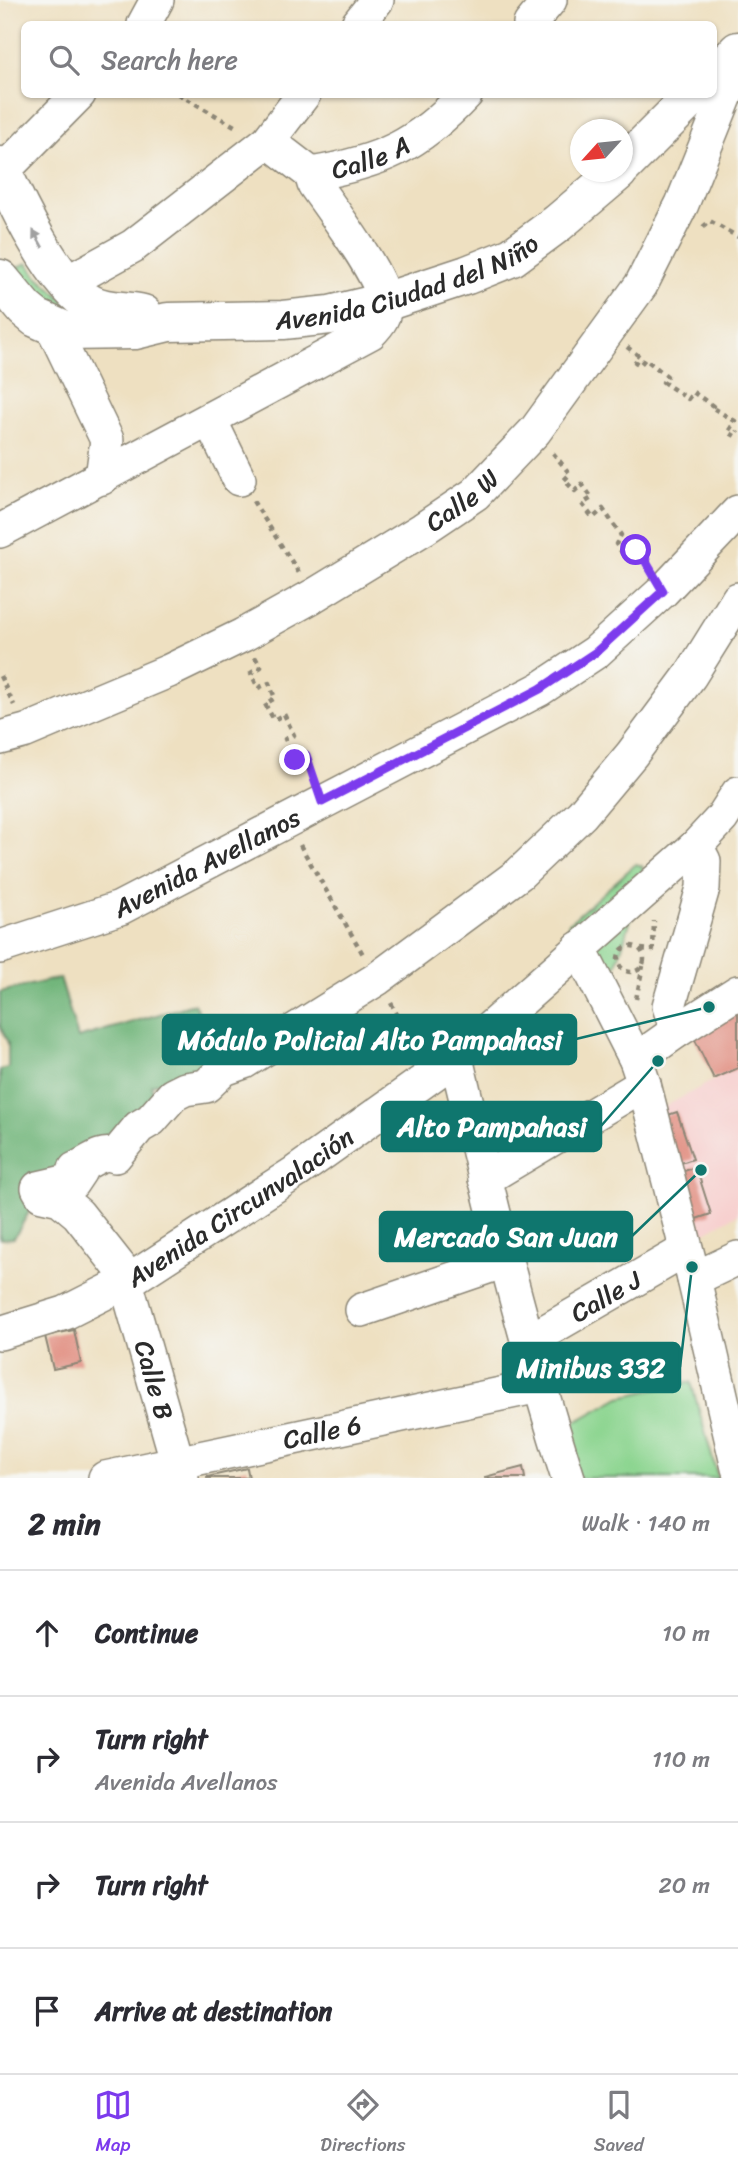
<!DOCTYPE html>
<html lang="en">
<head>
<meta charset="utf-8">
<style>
	:root { --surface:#fff; --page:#f2f2f3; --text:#2b2b33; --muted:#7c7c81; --line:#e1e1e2; --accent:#7c3aed }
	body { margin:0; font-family:Sriracha,sans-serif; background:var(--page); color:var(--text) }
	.compass { position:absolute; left:570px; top:119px; width:63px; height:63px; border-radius:50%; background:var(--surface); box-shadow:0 2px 5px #0004; rotate:243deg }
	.stop { position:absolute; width:21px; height:21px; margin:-16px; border:5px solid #7c3aed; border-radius:50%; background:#fff }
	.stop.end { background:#7c3aed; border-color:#fff; box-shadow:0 2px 7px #0008 }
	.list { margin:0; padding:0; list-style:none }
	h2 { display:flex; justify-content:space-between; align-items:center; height:91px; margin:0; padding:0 28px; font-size:30px }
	h2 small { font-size:23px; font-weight:400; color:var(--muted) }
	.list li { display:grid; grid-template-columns:46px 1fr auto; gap:21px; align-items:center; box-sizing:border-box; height:126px; padding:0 28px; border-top:2px solid var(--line) }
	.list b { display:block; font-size:26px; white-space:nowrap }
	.list p { margin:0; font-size:23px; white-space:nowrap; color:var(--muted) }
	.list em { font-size:23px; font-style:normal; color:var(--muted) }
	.icon { flex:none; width:38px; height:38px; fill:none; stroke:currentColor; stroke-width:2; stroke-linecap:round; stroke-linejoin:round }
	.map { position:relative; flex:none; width:738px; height:1478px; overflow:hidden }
	.search { position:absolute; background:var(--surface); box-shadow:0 2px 5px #0004; left:21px; right:21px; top:21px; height:77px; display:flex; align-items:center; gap:18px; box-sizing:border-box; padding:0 24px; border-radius:10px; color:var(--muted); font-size:26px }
	.sheet { height:595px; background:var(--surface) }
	nav { display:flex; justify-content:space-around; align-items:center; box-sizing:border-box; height:98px; border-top:2px solid var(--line); background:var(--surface); font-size:19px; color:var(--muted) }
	nav a { display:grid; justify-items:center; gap:4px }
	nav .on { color:var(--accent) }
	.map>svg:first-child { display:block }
</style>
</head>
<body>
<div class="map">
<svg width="738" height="1478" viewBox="0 0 738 1478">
	<rect width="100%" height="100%" fill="#f6f6f2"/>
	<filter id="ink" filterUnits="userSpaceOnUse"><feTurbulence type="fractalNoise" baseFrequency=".0143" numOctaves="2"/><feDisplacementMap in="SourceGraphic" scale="14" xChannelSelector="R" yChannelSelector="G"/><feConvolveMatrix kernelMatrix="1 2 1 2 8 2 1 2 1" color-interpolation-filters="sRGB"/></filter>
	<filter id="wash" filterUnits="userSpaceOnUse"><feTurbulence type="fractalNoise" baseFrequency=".00686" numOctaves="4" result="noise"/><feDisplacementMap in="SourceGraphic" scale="28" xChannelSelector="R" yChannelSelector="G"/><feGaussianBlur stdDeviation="1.57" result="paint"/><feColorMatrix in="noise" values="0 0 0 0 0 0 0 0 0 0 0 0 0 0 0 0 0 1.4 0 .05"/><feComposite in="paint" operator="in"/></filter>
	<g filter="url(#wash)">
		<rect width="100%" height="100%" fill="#eee0c1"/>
		<path fill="#f7d0cf" d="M 738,1067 L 738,1214 L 700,1235 L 690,1235 L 647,1116 Z"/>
		<g fill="#8dd591" stroke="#5c805e" stroke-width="2">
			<path d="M 27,263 L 37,276 L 80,314 L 49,309 L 12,270 Z"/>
			<path d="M 636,864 L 642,866 L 645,876 L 609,987 L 594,985 L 568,930 L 568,924 Z"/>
			<path d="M 691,1382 L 718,1478 L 578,1478 L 565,1428 L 620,1397 Z"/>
		</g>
		<path fill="#72b67b" stroke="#4e7053" stroke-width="2" d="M 60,978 L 78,1038 L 194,1004 L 223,1055 L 173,1080 L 151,1085 L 155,1098 L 32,1207 L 14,1238 L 0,1239 L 0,1070 L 8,1068 L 8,1043 L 0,1026 L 0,992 Z"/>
		<g id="blocks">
			<g fill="#e18d80">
				<path d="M 738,1006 L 738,1068 L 714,1079 L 692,1034 Z"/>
				<path d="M 677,1112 L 693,1159 L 675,1165 L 659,1118 Z"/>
				<path d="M 696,1167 L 711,1214 L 693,1220 L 678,1173 Z"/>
				<path d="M 74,1330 L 81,1363 L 53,1369 L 45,1336 Z"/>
				<path d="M 523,1467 L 525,1478 L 485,1478 L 485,1477 Z"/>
				<path d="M 247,1468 L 249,1478 L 207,1478 L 207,1477 Z"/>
			</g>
		</g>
	</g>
	<g filter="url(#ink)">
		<use href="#blocks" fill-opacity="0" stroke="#8c8676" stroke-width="2"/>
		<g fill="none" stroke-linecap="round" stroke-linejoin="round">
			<defs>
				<g id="minor">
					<path d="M 144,24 L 157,0"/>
					<path d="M 358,24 L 377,0"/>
					<path d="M 530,24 L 550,0"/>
					<path id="s1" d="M 268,141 L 311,174 C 381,162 417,146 466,94"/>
					<path d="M 0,174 L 79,94"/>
					<path d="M 66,283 L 133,246 L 268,141 L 304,94"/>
					<path d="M 52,326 L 107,440 L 102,478"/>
					<path d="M 210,420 L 239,479"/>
					<path d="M 0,531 L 370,333 C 379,324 387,315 384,300 C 380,273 332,210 314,184 L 311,174"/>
					<path id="s2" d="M 0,738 L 26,731 L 169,671 L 243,635 L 313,596 L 423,529 L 475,494 L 535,431 L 641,285 L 682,204 L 728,90 L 724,65"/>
					<path id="s3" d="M 0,947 L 120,908 L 540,689 L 596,652 L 663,591 L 738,512"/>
					<path d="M 579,948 L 636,1060 L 644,1084 L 694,1279 L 738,1468"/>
					<path d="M 677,1031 L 669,1006 L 703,888 L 704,861 L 696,846"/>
					<path d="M 456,1058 C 490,1199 524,1340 568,1478"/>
					<path d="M 636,1060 L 677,1031 L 738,992"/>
					<path d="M 485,1179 L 644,1084"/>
					<path d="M 694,1279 L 738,1258"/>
					<path d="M 130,1280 L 78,1214 L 60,1199 L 42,1195 L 38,1188 L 64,1182 L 72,1183 L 80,1171 L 75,1169 C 89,1163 101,1150 115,1156 L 139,1127 L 151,1120 L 173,1095 L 185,1089 L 206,1086 L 224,1069 L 244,1062 L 377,979 L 519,874 L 582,814 L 632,754 L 690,676 L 738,599"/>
					<path id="s4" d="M 126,1282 L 182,1478"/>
					<path d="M 362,1310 L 505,1261"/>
					<path id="s5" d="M 0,1333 L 65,1313 L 130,1280 L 296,1172 L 456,1058 L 696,846 L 722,818 L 738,793"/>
					<path id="s6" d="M 527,1342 L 686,1250"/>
					<path id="s7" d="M 105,1478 L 539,1386"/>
				</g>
				<g id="major">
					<path d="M 714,76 L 738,51"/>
					<path d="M 0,166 C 16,203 55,286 91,304 C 108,313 125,309 143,314"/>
					<path d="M 622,167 L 695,94"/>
					<path id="s8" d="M 0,279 L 25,309 L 36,318 L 65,331 L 135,330 L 168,322 L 283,320 L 330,315 L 385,302 L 467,275 L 512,257 L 558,223 L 618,172"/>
				</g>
			</defs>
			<use href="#minor" stroke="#8c8676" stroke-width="36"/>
			<use href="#major" stroke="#8c8676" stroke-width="41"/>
			<g stroke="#8c8676" stroke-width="4.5" stroke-dasharray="5 5" stroke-linecap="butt">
				<path d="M 178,94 L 238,128"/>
				<path d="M 703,227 L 710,221 L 738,237"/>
				<path d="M 627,347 L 639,356 L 635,362 L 640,365 L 645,359 L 667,376 L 663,382 L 688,399 L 693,392 L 713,406 L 711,407 L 735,421 L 728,432 L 735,436 L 738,431"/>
				<path d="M 553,453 L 570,474 L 564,480 L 575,491 L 582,484 L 592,498 L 582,504 L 593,518 L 603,509 L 621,535 L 616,544 L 625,557 L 636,550 L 645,553 L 649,566"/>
				<path d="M 253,501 L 299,573"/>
				<path d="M 255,657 L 261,667 L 251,673 L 258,688 L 269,683 L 275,698 L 265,704 L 274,720 L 284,714 L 294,735 L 285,739 L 295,759 L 306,755 L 313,778"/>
				<path d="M 0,676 L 14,705"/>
				<path d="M 300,845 L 364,956"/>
				<circle cx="631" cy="959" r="13"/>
				<path d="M 641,949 L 653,950 L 654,921"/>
				<path d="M 636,999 L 643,966"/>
				<path d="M 391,1003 L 418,1054"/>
			</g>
			<use href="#minor" stroke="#fff" stroke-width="33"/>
			<use href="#major" stroke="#fff" stroke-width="38"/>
		</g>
		<defs><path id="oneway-solid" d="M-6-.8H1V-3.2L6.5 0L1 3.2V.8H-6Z" transform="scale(1.75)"/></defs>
		<use fill="#a0a0a0" href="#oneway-solid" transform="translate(38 239) rotate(-119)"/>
	</g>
	<g fill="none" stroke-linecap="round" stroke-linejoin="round" filter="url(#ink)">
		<path stroke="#7c3aed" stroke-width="9" d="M 295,760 L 306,755 L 322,802 L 540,689 L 596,652 L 663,591 L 646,562 L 645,553 L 636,550"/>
	</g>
	<g text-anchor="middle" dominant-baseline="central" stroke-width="5" stroke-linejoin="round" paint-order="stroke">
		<g font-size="26" fill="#2b2b2b" stroke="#f6f6f2">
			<text stroke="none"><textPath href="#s1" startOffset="116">Calle A</textPath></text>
			<text stroke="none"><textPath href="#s8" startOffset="434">Avenida Ciudad del Niño</textPath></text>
			<text stroke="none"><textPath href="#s2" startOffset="522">Calle W</textPath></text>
			<text stroke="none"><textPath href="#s3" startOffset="224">Avenida Avellanos</textPath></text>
			<text stroke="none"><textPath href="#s5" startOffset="273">Avenida Circunvalación</textPath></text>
			<text stroke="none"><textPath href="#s6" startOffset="91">Calle J</textPath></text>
			<text stroke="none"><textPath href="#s4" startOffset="102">Calle B</textPath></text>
			<text stroke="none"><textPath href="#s7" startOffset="222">Calle 6</textPath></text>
		</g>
	</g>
	<path fill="none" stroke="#0f766e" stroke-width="2.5" d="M709 1007L576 1039M658 1061L601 1126M701 1170L632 1236M692 1267L680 1367"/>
	<g fill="#0f766e" stroke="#f6f6f2" stroke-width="2.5">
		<circle cx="709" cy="1007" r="7"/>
		<circle cx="658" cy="1061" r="7"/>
		<circle cx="701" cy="1170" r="7"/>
		<circle cx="692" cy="1267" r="7"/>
	</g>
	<g fill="#0f766e" stroke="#0f766e" stroke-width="2.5">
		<rect x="163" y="1015" width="413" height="49" rx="7"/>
		<rect x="382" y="1102" width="219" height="49" rx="7"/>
		<rect x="380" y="1212" width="252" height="49" rx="7"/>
		<rect x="503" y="1343" width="177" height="49" rx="7"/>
	</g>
	<g font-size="28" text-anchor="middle" font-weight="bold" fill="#fff">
		<text x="370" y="1049">Módulo Policial Alto Pampahasi</text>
		<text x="492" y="1136">Alto Pampahasi</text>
		<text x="506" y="1246">Mercado San Juan</text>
		<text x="591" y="1377">Minibus 332</text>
	</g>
</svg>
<svg class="compass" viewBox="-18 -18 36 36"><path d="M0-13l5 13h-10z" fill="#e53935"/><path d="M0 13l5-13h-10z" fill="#7c7c81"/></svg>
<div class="stop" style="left:636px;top:550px"></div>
<div class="stop end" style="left:295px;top:760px"></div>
<div class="search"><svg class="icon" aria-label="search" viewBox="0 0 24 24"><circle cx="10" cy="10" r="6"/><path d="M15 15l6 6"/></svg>Search here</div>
</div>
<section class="sheet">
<h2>2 min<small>Walk · 140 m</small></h2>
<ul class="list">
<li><svg class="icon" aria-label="ahead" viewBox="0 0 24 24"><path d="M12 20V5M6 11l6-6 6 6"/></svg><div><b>Continue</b></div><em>10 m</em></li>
<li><svg class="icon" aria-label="right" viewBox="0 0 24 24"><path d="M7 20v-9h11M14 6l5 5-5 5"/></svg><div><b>Turn right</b><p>Avenida Avellanos</p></div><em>110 m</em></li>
<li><svg class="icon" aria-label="right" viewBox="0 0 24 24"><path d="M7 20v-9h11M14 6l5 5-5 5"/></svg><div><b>Turn right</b></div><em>20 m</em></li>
<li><svg class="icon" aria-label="arrive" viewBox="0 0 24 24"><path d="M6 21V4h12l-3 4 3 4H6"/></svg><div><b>Arrive at destination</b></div></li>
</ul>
</section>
<nav>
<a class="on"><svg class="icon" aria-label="map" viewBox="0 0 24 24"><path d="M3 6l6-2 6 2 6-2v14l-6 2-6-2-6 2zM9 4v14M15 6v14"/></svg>Map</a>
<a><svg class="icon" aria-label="directions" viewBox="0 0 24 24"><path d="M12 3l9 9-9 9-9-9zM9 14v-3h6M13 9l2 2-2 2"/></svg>Directions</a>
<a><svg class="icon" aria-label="saved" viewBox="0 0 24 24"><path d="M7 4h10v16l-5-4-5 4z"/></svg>Saved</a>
</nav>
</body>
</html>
